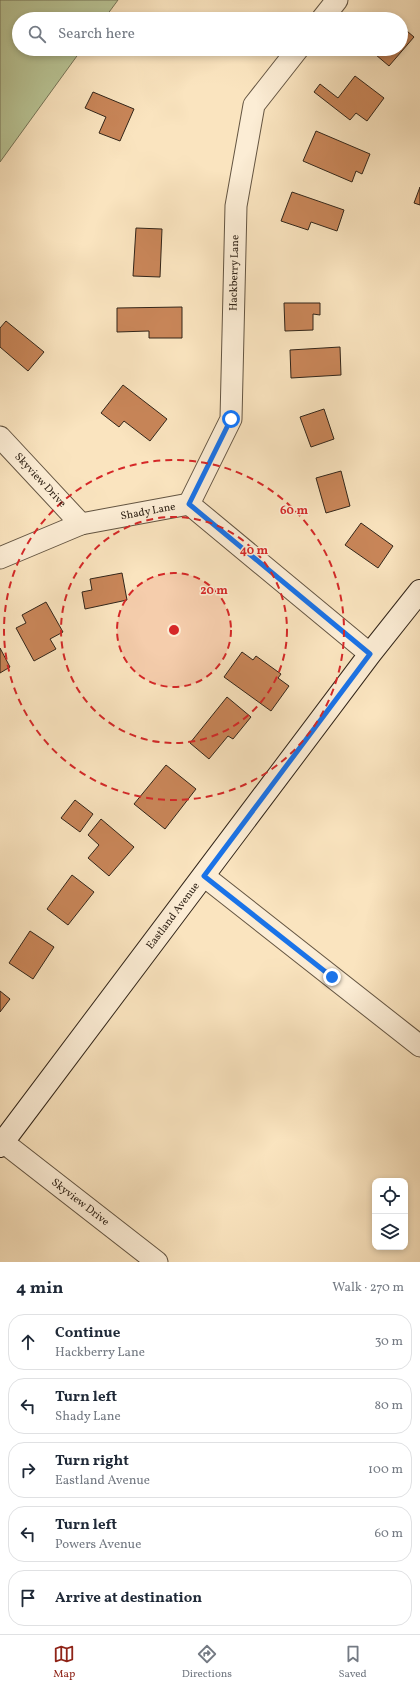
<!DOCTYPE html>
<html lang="en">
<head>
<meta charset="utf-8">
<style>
	:root { --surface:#fff; --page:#f6f6f7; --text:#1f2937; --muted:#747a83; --line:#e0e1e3; --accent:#8f2418 }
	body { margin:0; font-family:Vollkorn,serif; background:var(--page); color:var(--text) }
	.controls { position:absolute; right:12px; bottom:12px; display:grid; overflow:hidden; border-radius:8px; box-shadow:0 2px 6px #0003 }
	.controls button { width:36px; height:36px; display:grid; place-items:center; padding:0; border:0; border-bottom:1px solid var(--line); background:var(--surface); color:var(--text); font:20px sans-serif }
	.stop { position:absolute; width:12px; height:12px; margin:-9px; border:3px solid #1a73e8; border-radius:50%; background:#fff }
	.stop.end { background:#1a73e8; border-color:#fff; box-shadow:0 1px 4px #0008 }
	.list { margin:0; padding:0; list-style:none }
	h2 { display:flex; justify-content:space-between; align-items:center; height:52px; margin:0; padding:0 16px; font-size:17px }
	h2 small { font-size:13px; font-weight:400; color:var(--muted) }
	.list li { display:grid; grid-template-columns:26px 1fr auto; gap:12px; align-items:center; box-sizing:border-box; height:56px; margin:0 8px 8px; padding:0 8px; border:1px solid var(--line); border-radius:16px }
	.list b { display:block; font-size:15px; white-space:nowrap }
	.list p { margin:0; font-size:13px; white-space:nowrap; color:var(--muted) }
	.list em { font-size:13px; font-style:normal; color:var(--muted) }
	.icon { flex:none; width:22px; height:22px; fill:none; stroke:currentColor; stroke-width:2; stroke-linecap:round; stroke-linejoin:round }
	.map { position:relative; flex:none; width:420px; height:1262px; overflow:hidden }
	.search { position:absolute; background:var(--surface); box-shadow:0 2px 6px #0003; left:12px; right:12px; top:12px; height:44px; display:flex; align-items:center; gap:10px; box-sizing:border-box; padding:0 14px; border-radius:22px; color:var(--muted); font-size:15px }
	.sheet { height:372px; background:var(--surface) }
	nav { display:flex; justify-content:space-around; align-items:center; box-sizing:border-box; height:56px; border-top:1px solid var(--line); background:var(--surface); font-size:11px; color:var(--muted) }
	nav a { display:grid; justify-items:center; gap:2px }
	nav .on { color:var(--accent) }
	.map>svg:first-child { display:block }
</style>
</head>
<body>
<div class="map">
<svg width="420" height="1262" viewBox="0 0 420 1262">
	<rect width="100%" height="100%" fill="#fae4bf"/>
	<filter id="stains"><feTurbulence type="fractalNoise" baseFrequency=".005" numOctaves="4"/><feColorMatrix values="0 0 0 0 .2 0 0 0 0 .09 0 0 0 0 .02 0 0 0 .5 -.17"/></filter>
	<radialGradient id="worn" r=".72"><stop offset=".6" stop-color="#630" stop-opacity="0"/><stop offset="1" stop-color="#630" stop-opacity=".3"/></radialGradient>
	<path fill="#b9c596" stroke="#767558" d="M 0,0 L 118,0 L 104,19 L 19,19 L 19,49 L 82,49 L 0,162 Z"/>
	<g fill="#c98659" stroke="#322519">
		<path d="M 401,26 L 414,37 L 389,66 L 369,49 L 401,49 Z"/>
		<path d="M 355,76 L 384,98 L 367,121 L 356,113 L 350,120 L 314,92 L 320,84 L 338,98 Z"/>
		<path d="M 93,92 L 134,109 L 120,141 L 99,133 L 106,117 L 85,108 Z"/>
		<path d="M 316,131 L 370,154 L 362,174 L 356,171 L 352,182 L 303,161 Z"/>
		<path d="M 420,187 L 420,205 L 414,203 Z"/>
		<path d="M 292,192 L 344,210 L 337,231 L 311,222 L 308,230 L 281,221 Z"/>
		<path d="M 136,228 L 162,229 L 160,277 L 133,276 Z"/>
		<path d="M 284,303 L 320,303 L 320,315 L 313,314 L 313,330 L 285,331 Z"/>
		<path d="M 182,307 L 182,338 L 149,338 L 149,331 L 117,332 L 117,308 Z"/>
		<path d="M 6,321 L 44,352 L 28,371 L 0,347 L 0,328 Z"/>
		<path d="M 340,347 L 341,375 L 291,378 L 290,350 Z"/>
		<path d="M 123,385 L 167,419 L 150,441 L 124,421 L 119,427 L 101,413 Z"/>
		<path d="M 324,409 L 334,439 L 311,447 L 300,417 Z"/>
		<path d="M 341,471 L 350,506 L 326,513 L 316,478 Z"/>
		<path d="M 361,523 L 393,546 L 378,568 L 345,545 Z"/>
		<path d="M 122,573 L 127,600 L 85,609 L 82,592 L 92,590 L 90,579 Z"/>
		<path d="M 46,602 L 63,632 L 50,639 L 56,649 L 34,661 L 16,628 L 26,623 L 22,615 Z"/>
		<path d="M 0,648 L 10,667 L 0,673 Z"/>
		<path d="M 242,652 L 253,660 L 256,656 L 281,674 L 278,678 L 289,686 L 271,711 L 224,677 Z"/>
		<path d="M 227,697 L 251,717 L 233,739 L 228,736 L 209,759 L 190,743 Z"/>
		<path d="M 166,765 L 196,789 L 165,829 L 134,804 Z"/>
		<path d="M 75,800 L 93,814 L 80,832 L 61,818 Z"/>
		<path d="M 101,819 L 134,847 L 109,876 L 88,858 L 99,845 L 88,835 Z"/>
		<path d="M 72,875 L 94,892 L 68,925 L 47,909 Z"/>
		<path d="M 30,931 L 54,947 L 33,979 L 9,963 Z"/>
		<path d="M 0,991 L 10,999 L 0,1012 Z"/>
	</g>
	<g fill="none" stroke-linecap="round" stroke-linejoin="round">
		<defs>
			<g id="street">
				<path d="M 322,19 L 337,0"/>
				<path id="s1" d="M 0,437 L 81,524"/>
				<path id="s2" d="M 189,504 L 231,419 L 236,206 L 254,105 L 298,49"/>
				<path d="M 189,504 L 370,654"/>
				<path id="s3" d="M 0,558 L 81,524 L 189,504"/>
				<path d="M 204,876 L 420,1046"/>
				<path id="s4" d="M 3,1142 L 157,1262"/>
			</g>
			<g id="secondary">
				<path id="s5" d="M 0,1146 L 370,654 L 420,591"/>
			</g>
		</defs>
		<use href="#street" stroke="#645542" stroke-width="23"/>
		<use href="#secondary" stroke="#322519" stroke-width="24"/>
		<use href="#street" stroke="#fcedd5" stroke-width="21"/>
		<use href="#secondary" stroke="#fcedd5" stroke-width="22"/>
	</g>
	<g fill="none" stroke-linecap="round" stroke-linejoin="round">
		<path stroke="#1a73e8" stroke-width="5" d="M 231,419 L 189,504 L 370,654 L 204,876 L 332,977"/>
	</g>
	<circle cx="174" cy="630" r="57" fill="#d62828" fill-opacity=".12"/>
	<g fill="none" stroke="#d62828" stroke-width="2" stroke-dasharray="7 5">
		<circle cx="174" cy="630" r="57"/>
		<circle cx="174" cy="630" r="113"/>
		<circle cx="174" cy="630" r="170"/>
	</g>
	<g text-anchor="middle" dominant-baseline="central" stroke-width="3" stroke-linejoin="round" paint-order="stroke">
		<g font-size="11" fill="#322519" stroke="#fcedd5">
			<text stroke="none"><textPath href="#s2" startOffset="241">Hackberry Lane</textPath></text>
			<text stroke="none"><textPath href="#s1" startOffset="59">Skyview Drive</textPath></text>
			<text stroke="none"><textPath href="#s3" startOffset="156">Shady Lane</textPath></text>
			<text stroke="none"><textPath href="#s5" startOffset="288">Eastland Avenue</textPath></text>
			<text stroke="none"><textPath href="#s4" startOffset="98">Skyview Drive</textPath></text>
		</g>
	</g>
	<circle cx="174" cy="630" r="6" fill="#d62828" stroke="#fcedd5" stroke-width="2"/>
	<g font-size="12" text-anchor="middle" font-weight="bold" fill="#d62828" stroke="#fcedd5" stroke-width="3" stroke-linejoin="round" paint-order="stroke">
		<text x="294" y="514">60 m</text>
		<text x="254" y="554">40 m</text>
		<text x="214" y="594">20 m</text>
	</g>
	<rect width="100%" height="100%" filter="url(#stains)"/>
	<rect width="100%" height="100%" fill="url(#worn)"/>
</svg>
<div class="controls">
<button><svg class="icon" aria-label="locate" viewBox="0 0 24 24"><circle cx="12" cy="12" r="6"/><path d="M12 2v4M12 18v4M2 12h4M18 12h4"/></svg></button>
<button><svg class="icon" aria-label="layers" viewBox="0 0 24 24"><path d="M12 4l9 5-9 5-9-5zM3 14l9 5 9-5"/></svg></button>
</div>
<div class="stop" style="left:231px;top:419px"></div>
<div class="stop end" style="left:332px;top:977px"></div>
<div class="search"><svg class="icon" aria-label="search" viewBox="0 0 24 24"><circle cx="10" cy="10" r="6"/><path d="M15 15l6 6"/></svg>Search here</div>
</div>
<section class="sheet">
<h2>4 min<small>Walk · 270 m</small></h2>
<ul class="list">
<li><svg class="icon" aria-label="ahead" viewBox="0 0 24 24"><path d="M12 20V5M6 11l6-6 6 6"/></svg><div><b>Continue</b><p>Hackberry Lane</p></div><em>30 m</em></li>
<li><svg class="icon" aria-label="left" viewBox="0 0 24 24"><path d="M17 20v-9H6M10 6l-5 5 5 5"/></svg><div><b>Turn left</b><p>Shady Lane</p></div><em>80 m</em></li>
<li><svg class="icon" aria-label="right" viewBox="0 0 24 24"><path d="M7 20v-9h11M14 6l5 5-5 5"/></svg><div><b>Turn right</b><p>Eastland Avenue</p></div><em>100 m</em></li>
<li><svg class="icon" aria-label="left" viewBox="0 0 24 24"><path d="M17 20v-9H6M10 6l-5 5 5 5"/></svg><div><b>Turn left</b><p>Powers Avenue</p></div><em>60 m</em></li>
<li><svg class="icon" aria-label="arrive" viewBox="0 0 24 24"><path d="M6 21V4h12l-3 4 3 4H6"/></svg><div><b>Arrive at destination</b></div></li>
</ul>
</section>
<nav>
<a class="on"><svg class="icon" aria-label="map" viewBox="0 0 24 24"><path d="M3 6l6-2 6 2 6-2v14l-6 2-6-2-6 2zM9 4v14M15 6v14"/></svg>Map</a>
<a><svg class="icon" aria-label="directions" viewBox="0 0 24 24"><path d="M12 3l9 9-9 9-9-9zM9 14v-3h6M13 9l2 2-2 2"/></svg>Directions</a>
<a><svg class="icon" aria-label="saved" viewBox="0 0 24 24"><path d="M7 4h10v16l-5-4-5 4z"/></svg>Saved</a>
</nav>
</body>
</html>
